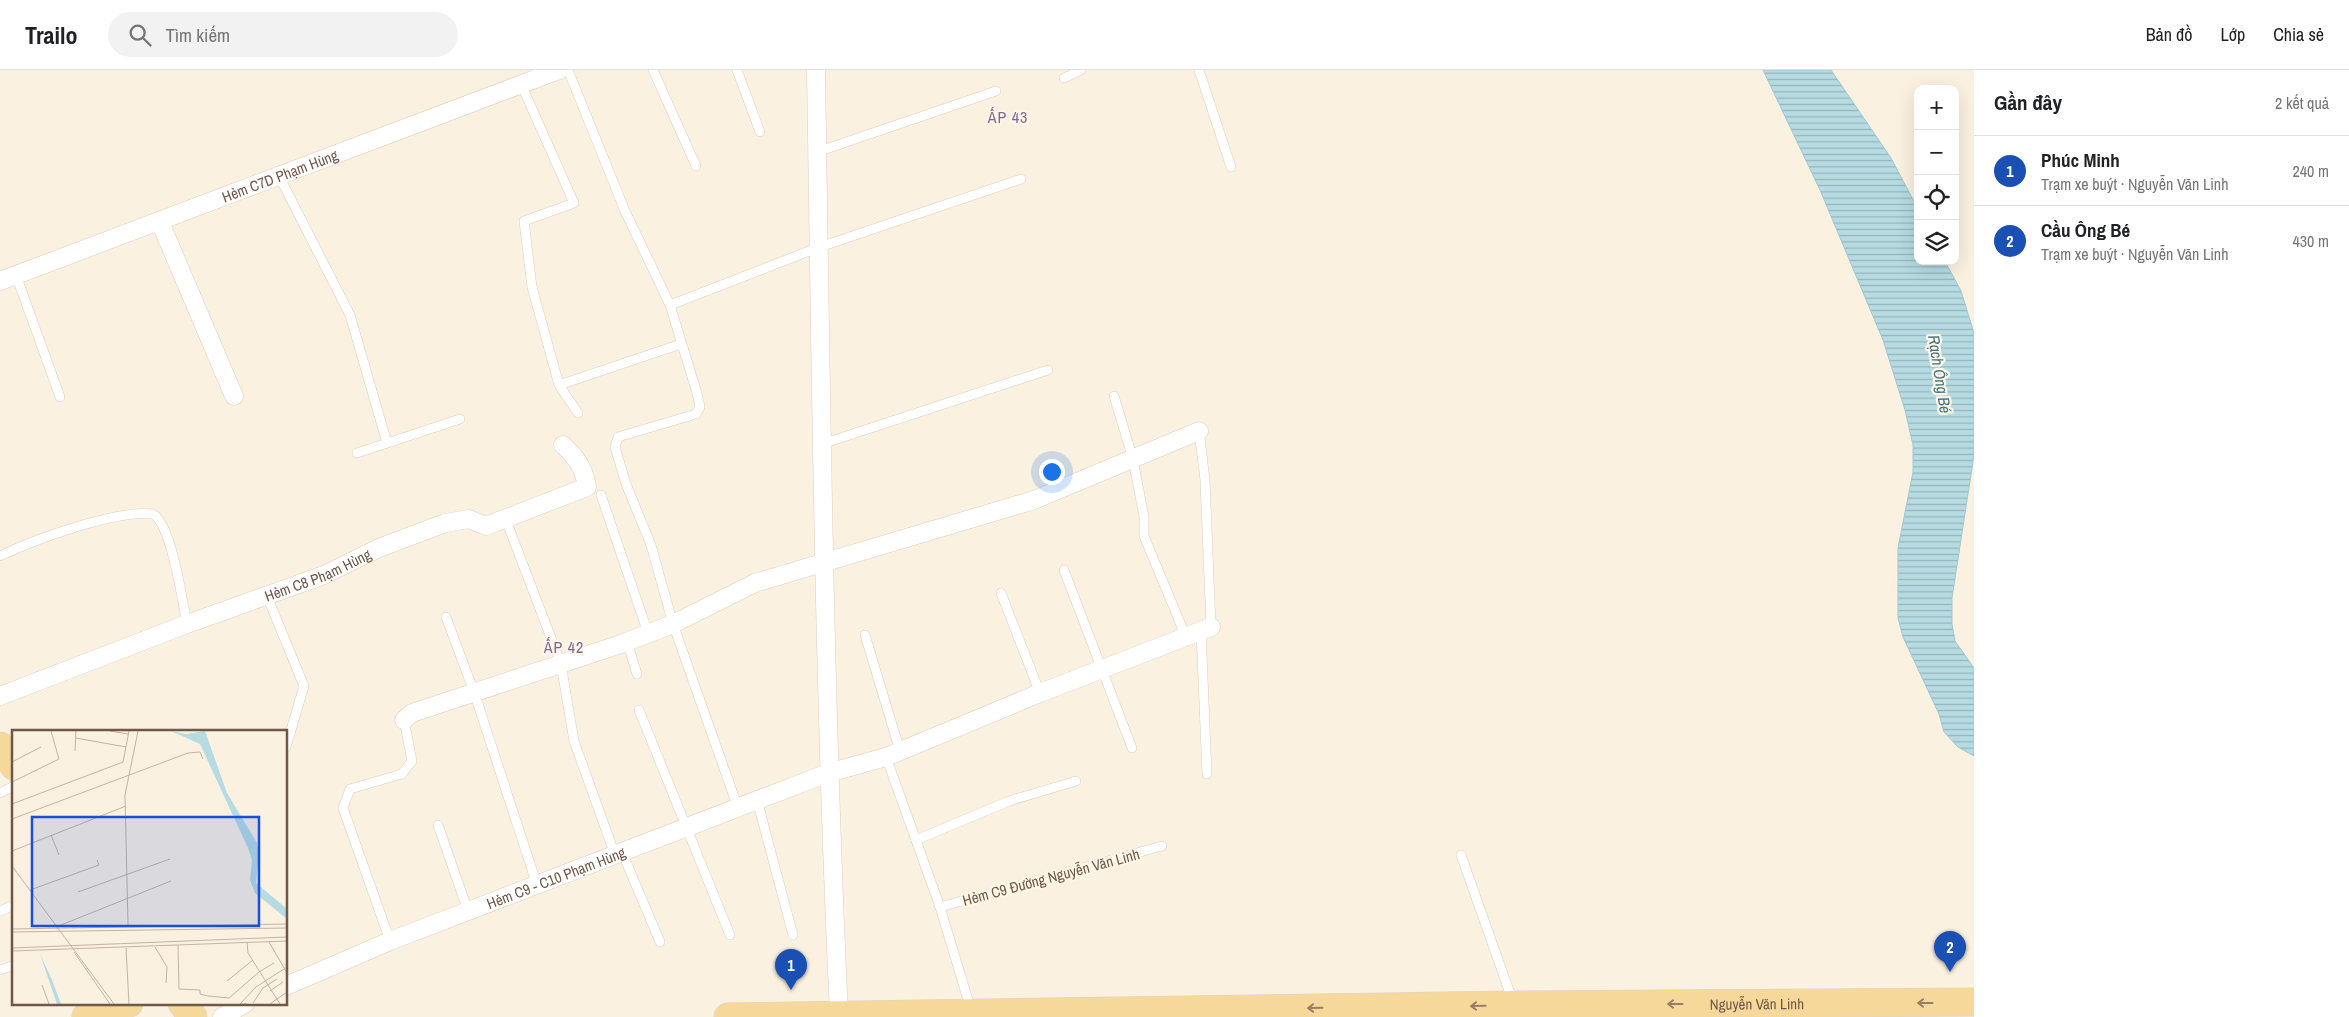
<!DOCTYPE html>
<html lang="vi">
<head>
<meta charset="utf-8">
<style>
	:root { --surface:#fff; --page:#f2f2f2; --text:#202124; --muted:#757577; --line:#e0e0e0; --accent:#0b8043 }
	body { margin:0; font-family:"Archivo Narrow",sans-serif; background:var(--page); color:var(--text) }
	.controls { position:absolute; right:15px; top:15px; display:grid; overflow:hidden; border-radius:10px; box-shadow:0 5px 20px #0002 }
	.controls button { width:45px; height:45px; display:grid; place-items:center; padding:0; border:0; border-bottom:1px solid var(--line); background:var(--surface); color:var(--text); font:25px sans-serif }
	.you { position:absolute; left:1051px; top:401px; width:18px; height:18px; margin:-12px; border:4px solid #fff; border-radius:50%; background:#1a73e8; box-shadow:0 0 0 8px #1a73e833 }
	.badge { display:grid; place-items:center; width:32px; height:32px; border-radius:50%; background:var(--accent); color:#fff; font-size:16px; font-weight:700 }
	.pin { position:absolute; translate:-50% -41px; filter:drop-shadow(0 1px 2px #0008) }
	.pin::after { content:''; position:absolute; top:26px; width:18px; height:15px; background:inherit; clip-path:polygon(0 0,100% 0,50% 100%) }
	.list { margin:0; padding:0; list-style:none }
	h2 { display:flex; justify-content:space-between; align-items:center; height:65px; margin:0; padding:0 20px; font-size:21px }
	h2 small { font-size:16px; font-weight:400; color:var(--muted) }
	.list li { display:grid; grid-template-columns:32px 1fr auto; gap:15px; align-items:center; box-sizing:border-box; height:70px; padding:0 20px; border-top:1px solid var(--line) }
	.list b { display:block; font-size:19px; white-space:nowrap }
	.list p { margin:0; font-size:16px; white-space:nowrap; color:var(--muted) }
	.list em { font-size:16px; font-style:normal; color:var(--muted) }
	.icon { flex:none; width:28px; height:28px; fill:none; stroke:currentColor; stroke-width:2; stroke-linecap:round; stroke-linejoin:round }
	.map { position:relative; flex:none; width:1974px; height:947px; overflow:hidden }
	header { display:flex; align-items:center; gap:30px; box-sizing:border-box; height:70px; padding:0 25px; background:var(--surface); border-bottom:1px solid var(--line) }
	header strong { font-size:24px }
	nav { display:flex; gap:28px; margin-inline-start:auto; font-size:18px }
	.search { width:350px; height:45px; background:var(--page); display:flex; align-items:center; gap:12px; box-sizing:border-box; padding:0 18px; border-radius:28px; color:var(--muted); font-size:19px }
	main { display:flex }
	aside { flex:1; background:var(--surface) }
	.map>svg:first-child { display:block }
</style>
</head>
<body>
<header>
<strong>Trailo</strong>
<div class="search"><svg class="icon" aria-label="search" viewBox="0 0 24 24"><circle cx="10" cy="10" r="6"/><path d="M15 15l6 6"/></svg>Tìm kiếm</div>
<nav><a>Bản đồ</a><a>Lớp</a><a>Chia sẻ</a></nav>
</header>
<main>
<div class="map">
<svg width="1974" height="947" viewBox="0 0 1974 947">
	<defs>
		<pattern id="water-rules" width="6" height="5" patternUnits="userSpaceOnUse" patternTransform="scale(1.25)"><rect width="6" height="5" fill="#b6dbe3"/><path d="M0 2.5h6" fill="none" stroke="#98b4ba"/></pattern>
	</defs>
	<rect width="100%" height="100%" fill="#fbf1e0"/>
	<path fill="url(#water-rules)" stroke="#9dc9d4" d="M 1763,0 L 1831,0 L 1891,88 L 1918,139 L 1918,191 L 1945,191 L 1961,221 L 1974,263 L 1974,385 L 1952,528 L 1952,554 L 1955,571 L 1974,598 L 1974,686 L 1958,677 L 1944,662 L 1939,644 L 1903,567 L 1898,548 L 1898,478 L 1913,402 L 1913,375 L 1905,340 L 1883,270 L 1820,120 Z"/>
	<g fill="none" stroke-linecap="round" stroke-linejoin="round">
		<defs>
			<g id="lane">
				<path d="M 568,0 L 625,141 L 670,235 L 697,323 L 700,337 L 696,344 L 618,367 L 615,377 L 626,414 L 651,475 L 673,554 L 738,738"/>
				<path d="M 653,0 L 696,96"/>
				<path d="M 737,0 L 760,62"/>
				<path d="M 1199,0 L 1231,97"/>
				<path d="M 1064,8 L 1081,0"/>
				<path d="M 521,14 L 574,133 L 524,151 L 532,217 L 559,315"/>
				<path d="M 817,82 L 996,21"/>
				<path d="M 279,106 L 350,245 L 387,373"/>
				<path d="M 16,205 L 60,327"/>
				<path d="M 670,235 L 817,178 L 1021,109"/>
				<path d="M 1114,326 L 1133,389 L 1144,447 L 1144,466 L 1186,567"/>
				<path d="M 578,343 L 559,315 L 681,274"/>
				<path d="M 1199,361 L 1205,410 L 1211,557"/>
				<path d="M 822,374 L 1048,300"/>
				<path d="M 357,383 L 460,349"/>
				<path d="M 601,425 L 648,563"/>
				<path d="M 506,450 L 561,594 L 574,671 L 615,785"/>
				<path d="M 0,486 C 33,470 117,439 153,444 C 172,456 182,530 187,554"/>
				<path d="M 1064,500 L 1132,678"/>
				<path d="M 1001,523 L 1040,623"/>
				<path d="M 267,526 L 304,616 L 286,677"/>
				<path d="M 446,547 L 474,622 L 537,815"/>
				<path d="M 1201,561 L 1207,704"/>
				<path d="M 865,565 L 900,681"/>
				<path d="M 627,571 L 637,604"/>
				<path d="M 639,640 L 730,865"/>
				<path d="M 886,687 L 940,837 L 971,940"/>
				<path d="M 0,723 L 14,716"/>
				<path d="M 757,730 L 793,865"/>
				<path d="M 438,755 L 468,841"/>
				<path d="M 916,770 L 1009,731 L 1076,711"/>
				<path d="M 622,782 L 660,872"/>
				<path d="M 1461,785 L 1513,932"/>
				<path d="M 940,837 L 1162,776"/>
				<path d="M 0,841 L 14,835"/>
				<path d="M 390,871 L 343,738 L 350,719 L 402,704 L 412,691 L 404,650"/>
				<path d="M 0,900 L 14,895"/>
			</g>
			<g id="street">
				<path d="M 816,0 C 821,315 824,630 839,944"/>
				<path d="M 160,152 L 234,326"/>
				<path id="s1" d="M 0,211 L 559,0"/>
				<path id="s2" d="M 0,626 L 187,554 L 324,505 L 379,478 L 445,453 L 469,449 L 486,456 L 587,417 C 584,398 577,388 563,375"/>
				<path d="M 404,650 L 412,643 L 621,574 L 673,554 L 755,513 L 1034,430 L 1199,361"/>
				<path id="s3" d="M 286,916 L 390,871 L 828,703 L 886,687 L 1040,623 L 1211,557"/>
				<path d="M 222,947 L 246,933"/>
			</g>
			<g id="primary">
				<path d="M 0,676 L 14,696"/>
				<path d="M 182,933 L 193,947"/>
				<path d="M 86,947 L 115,936 L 129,933"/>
				<path id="s4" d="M 728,947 L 1514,935 L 1974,932"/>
			</g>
		</defs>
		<use href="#lane" stroke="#decebd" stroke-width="10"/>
		<use href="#street" stroke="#decebd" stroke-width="19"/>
		<use href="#primary" stroke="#dad4d0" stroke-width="29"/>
		<use href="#lane" stroke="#fff" stroke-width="9"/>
		<use href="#street" stroke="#fff" stroke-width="18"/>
		<use href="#primary" stroke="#f7d89b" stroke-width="28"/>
	</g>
	<defs><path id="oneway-shaft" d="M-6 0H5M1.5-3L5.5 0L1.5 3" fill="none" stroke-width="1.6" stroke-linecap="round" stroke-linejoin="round" transform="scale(1.25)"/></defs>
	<g stroke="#987e62">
		<use href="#oneway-shaft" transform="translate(1925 933) rotate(180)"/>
		<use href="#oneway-shaft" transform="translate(1675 934) rotate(180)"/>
		<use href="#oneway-shaft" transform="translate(1478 936) rotate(179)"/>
		<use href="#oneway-shaft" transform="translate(1315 938) rotate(179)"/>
	</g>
	<g text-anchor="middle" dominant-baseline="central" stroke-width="4.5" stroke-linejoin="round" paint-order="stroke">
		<g font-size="15" fill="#705849" stroke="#fef6e6">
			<text stroke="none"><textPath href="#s1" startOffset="299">Hẻm C7D Phạm Hùng</textPath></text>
			<text stroke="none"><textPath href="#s2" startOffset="340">Hẻm C8 Phạm Hùng</textPath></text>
			<text transform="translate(1051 807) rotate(-15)">Hẻm C9 Đường Nguyễn Văn Linh</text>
			<text stroke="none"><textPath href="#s3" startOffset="291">Hẻm C9 - C10 Phạm Hùng</textPath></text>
			<text stroke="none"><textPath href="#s4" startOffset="1029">Nguyễn Văn Linh</textPath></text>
		</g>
		<g font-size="16" letter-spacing="1" fill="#856593" stroke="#fef6e6">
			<text x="1008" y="47">ẤP 43</text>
			<text x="564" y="577">ẤP 42</text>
		</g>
		<g font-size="16" font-style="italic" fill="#447683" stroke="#fef6e6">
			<text transform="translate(1940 304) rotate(81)">Rạch Ông Bé</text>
		</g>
	</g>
	<g transform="translate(12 660)">
		<rect width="275" height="275" fill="#fbf1e0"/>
		<path d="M 159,1 L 174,4 L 193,1 L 215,63 L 245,113 L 247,124 L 244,153 L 275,179 L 275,189 L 243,163 L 238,150 L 240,130 L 236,118 L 188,14 ZM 28,224 L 40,250 L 49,274 L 45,274 Z" fill="#b6dbe3"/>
		<path fill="none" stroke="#c3b4a4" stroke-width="1" d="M 98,1 L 116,4M 64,8 L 114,17M 63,21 L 64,1M 0,32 L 29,17M 0,52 L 47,29 L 39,1M 0,74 L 111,32 L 117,1M 0,89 L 176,23 L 188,22 L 191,29M 39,105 L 47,125M 0,121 L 114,76M 0,136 L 102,274M 18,160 L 87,135 L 85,130M 66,162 L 158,129M 116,195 L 113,65 L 126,1M 44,197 L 159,151M 0,199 L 275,194M 0,202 L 275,198M 235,212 L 236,223 L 268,274M 257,212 L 275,243M 166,215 L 167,259 L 188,260 L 188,264 L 196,266 L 217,268 L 247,242 L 262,233M 143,217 L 155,237 L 154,253M 0,218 L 275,207M 114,218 L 117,274M 0,221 L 275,211M 62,222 L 98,274M 215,251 L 241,230M 30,255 L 37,274M 258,261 L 271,252M 241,273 L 251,258 L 265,249M 235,274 L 228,274 L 244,257 L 275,237M 258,274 L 275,262"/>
		<path fill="#1d4ed8" fill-opacity="0.15" stroke="#1d4ed8" stroke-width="2.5" d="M 20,87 L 247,87 L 247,196 L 20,196 Z"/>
		<rect width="275" height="275" fill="none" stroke="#705849" stroke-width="2.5"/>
	</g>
</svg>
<div class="controls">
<button>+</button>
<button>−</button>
<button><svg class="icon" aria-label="locate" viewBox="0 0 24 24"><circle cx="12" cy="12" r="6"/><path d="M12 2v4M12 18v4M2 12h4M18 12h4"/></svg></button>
<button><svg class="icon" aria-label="layers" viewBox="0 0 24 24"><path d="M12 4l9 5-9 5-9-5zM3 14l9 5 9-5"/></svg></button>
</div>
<div class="you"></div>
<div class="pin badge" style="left:791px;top:920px;background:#1a4fb4">1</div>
<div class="pin badge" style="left:1950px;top:902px;background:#1a4fb4">2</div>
</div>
<aside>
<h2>Gần đây<small>2 kết quả</small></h2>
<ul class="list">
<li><span class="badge" style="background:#1a4fb4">1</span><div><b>Phúc Minh</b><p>Trạm xe buýt · Nguyễn Văn Linh</p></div><em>240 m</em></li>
<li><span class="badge" style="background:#1a4fb4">2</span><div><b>Cầu Ông Bé</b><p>Trạm xe buýt · Nguyễn Văn Linh</p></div><em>430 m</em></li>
</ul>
</aside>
</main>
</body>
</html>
